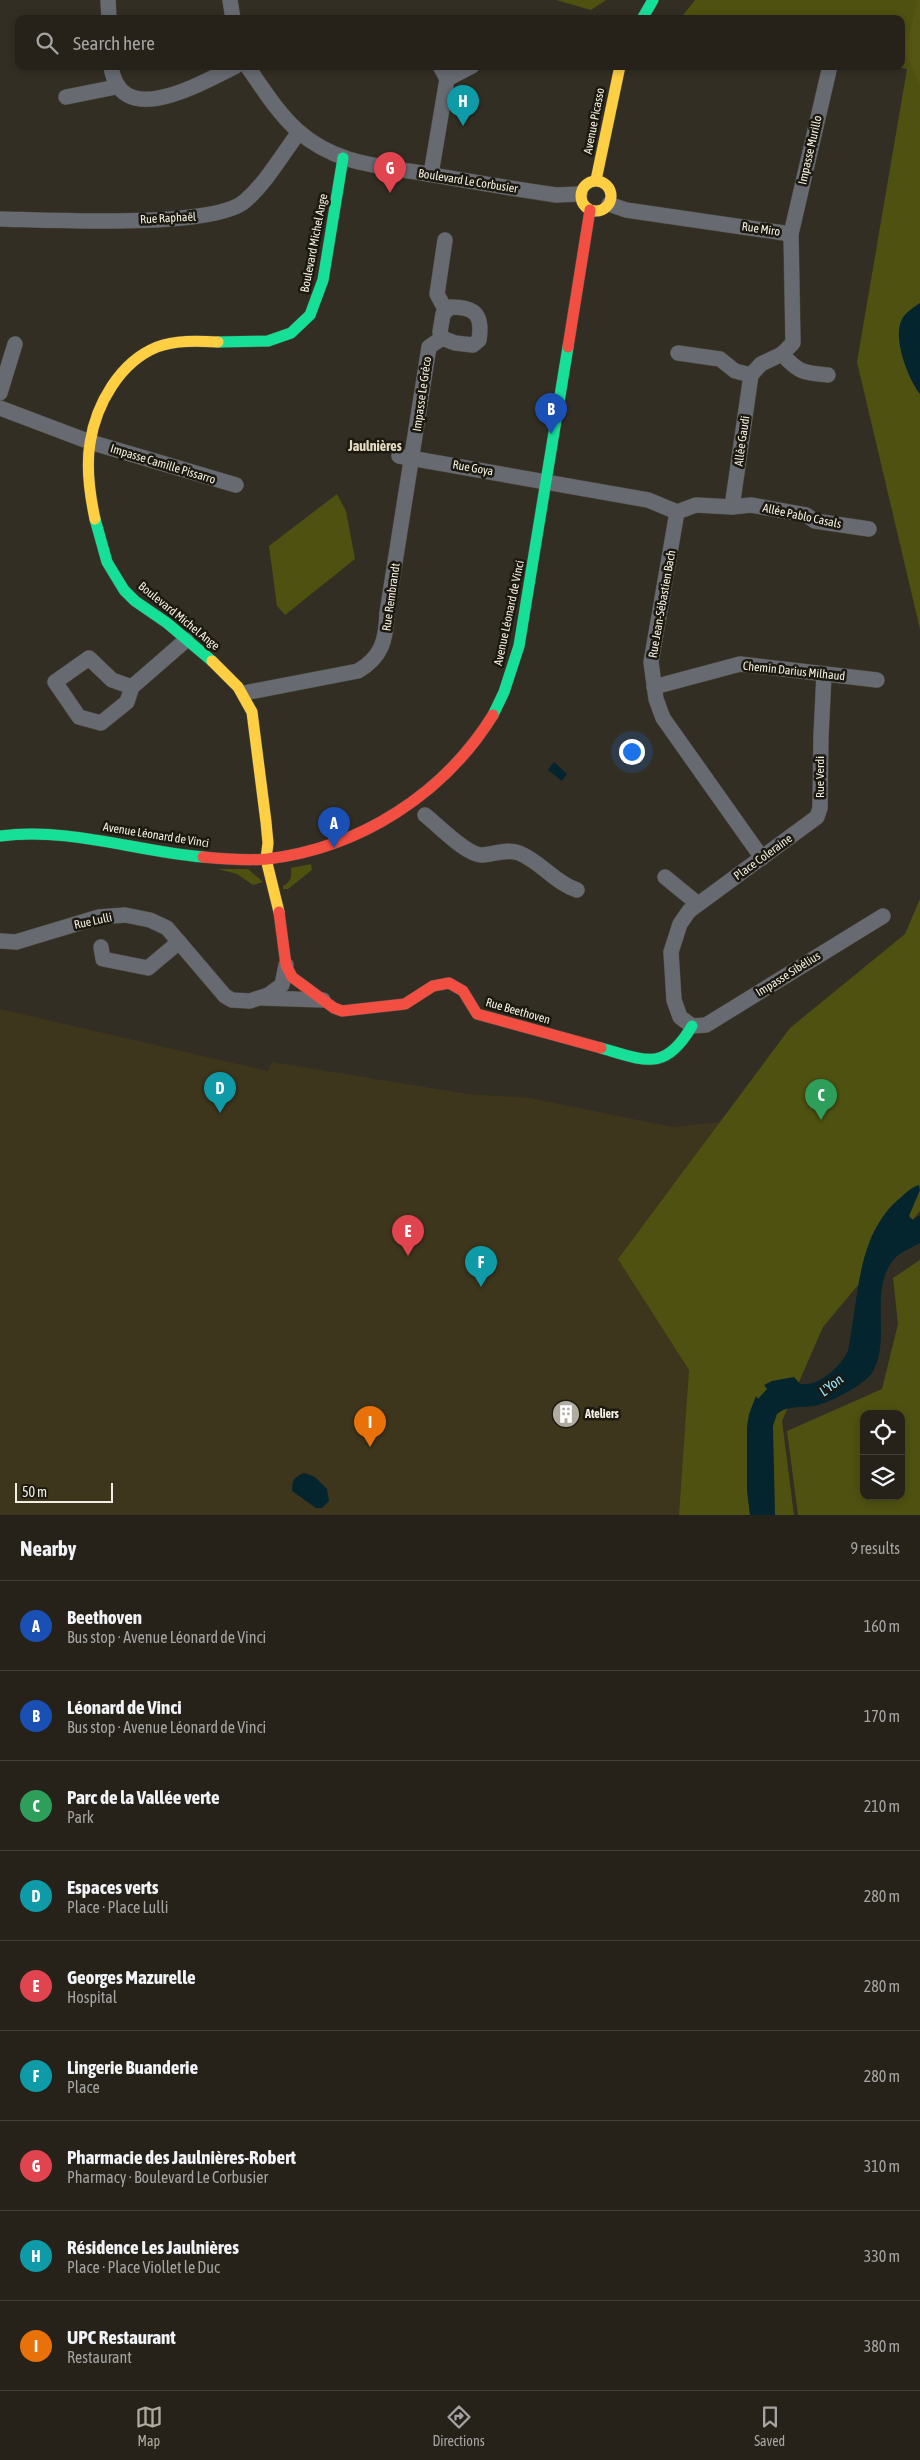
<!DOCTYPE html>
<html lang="en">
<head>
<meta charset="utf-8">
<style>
	:root { --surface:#26221a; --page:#322f27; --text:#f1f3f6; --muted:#a4a4a2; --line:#423f39; --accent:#afab9e }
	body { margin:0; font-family:"Asap Condensed",sans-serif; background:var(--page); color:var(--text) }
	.controls { position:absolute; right:15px; bottom:15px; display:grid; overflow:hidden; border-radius:10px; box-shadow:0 2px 8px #0003 }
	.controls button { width:45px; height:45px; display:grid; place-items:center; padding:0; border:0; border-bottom:1px solid var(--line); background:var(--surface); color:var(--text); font:25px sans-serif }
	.scale { position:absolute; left:15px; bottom:12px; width:98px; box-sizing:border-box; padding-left:5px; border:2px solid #f2eee1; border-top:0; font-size:14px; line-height:18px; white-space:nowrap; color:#f2eee1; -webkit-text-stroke:4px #1c1910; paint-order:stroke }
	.you { position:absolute; left:631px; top:751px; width:18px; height:18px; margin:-12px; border:4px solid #fff; border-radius:50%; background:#1a73e8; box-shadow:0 0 0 8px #1a73e833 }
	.badge { display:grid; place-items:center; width:32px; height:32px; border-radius:50%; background:var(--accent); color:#fff; font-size:16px; font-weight:700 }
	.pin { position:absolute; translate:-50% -41px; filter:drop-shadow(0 1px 2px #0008) }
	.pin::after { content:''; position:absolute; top:26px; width:18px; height:15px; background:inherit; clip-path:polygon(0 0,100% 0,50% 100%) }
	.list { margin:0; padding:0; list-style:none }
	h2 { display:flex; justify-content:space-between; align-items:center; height:65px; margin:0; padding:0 20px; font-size:21px }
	h2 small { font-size:16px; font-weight:400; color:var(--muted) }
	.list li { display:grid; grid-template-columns:32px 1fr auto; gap:15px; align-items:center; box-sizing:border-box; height:90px; padding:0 20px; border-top:1px solid var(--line) }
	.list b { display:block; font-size:19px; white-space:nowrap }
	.list p { margin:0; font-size:16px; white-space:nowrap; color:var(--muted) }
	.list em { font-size:16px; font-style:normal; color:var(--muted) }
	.icon { flex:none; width:28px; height:28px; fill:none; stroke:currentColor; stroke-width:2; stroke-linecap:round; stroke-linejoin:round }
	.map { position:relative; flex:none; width:920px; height:1515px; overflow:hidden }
	.search { position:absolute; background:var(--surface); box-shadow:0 2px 8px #0003; left:15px; right:15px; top:15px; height:55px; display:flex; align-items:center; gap:12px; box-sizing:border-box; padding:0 18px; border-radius:10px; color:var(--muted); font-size:19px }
	.sheet { height:875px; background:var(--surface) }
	nav { display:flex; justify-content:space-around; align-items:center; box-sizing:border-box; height:70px; border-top:1px solid var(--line); background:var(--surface); font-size:14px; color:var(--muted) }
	nav a { display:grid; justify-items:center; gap:2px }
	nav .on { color:var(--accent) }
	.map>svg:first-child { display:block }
</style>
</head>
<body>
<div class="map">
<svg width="920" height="1515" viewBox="0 0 920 1515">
	<rect width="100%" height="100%" fill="#322e23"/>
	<path fill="#3d351c" d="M 0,1009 L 268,1071 L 272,1062 L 468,1094 L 530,1098 L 672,1127 L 741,1120 L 718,1515 L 0,1515 Z"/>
	<g fill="#4f5111" fill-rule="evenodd">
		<path d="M 556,0 L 606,0 L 591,10 Z"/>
		<path d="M 695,0 L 920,0 L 920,629 L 857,362 L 907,69 L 894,66 L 901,66 L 901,19 L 680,19 Z"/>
		<path d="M 337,494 L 346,511 L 355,559 L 285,615 L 277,606 L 269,546 Z"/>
		<path d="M 311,864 L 312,870 L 288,889 L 283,889 L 283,886 C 291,882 292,877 291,868 Z"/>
		<path d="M 218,869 L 248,869 L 263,882 L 253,885 L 237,874 Z"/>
		<path d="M 920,899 L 920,1211 L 823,1327 L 782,1421 L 794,1515 L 679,1515 L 689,1370 L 618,1259 L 790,1028 L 905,934 Z"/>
		<path d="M 920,1260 L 920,1515 L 798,1515 L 787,1431 L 882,1389 L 898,1324 L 893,1278 ZM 864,1414 L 901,1414 L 901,1496 L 864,1496 Z"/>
	</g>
	<path fill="#555613" d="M 918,0 L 920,0 L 920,85 L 905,51 Z"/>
	<g fill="#04252e">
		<path d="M 920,303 L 920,394 C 908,379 892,337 902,319 C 906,312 914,307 920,303 Z"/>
		<path d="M 554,762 L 567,774 L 562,781 L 548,770 Z"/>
		<path d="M 919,1185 L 920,1190 L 909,1216 L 913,1220 L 920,1215 L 920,1243 C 913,1247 903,1251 897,1256 C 866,1286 893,1339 872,1373 C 864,1385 828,1404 813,1406 C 801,1408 787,1405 777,1414 L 773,1426 L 775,1515 L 750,1515 L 747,1491 L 747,1427 L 749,1414 L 756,1396 L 758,1399 L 767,1389 L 764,1385 L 772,1381 L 794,1377 L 800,1384 C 819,1387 840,1367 848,1351 C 859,1298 856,1235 900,1198 C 906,1193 911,1187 919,1185 Z"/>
		<path d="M 304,1473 L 315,1477 L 327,1489 L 329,1501 L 322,1508 L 316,1508 L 292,1491 C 292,1480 294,1477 304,1473 Z"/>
	</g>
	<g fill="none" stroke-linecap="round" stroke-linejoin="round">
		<defs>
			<g id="street">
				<path d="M 108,0 L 109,19"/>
				<path d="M 230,0 L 233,19"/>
				<path d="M 111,66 C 120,132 203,82 236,66"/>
				<path d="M 247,66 C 263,89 278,113 298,131 C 337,166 385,166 433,175 C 474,182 515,189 556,195 L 580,194"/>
				<path d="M 447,79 L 472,66"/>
				<path d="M 66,97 L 116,87"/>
				<path d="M 431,174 L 447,79 L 440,66"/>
				<path d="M 609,204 L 626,210 L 791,234 L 793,343 L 782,354"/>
				<path d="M 0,219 C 48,220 213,229 245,201 C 266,183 282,155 299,132"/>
				<path d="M 791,234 L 830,66"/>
				<path d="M 445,240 L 437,294 L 446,311"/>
				<path d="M 450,307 C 475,307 483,314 479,340 L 473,345 L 455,343 L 442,338 L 440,332 L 443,314 Z"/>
				<path d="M 678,353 L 720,359 L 735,371 L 751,375 L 761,364 L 782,354 C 799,373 804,373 828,375"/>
				<path d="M 0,393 L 15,344"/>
				<path d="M 0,408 L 90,442 L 236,485"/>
				<path d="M 399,456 L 648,500 L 677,512"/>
				<path d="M 732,507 L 751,375"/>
				<path d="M 677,512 L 651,662 L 656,699 L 663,718 L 762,858"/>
				<path d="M 677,512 L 696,505 L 732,507 L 751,505 L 806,515 L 815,521 L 869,529"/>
				<path d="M 824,674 L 821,736 L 820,808 L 817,817 L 689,911 L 680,924 L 671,952 L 674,1000 L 680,1017 L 692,1026 L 706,1025 L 883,916"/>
				<path d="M 132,687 L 112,680 L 89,658 L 55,682 L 79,717 L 101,723 L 127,702 L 132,687 L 186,640"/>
				<path d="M 654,687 L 740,664 L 877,680"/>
				<path d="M 244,693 L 358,671 C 382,657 386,640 387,613 L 429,347 L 442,338"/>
				<path d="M 425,815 C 438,825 465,854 481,855 C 493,855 506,848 519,853 C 540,861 555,883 577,890"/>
				<path d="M 665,877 L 698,904"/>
				<path d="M 0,941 L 16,942 L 99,917 L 125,915 L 150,920 L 167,928 L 225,996 L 232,1000 L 250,1001 L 268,995 L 282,985 L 286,965"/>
				<path d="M 101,947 L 103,959 L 148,968 L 179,942"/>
				<path d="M 262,998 L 323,1000"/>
			</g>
			<g id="fast">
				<path d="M 642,19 L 653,0"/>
				<path d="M 218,342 L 268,341 L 291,333 L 310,315 L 323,280 L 343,158"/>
				<path d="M 95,519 L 107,562 L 124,590 L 135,601 L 167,623 L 212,661"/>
				<path d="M 493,715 L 504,692 L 519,646 L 568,347"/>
				<path d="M 0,836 C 69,827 134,851 203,857"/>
				<path d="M 601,1048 C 646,1061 665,1072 692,1026"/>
			</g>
			<g id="slow">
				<path d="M 596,180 L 620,66"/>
				<circle cx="596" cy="196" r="15"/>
				<path d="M 95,519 C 90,496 86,467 90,443 C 96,404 120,362 157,347 C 175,340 198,341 218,342"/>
				<path d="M 212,661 L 238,687 L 252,712 L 266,822 L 268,843 L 266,859 L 279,912"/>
			</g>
			<g id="jam">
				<path d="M 568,347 L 590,210"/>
				<path d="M 203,857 C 224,859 246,861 267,859 C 360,848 444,794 493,715"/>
				<path d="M 279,912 L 286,965 L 292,977 L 334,1008 L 342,1011 L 405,1004 L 433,986 L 449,983 L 463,991 L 477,1014 L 601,1048"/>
			</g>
		</defs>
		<use href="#street" stroke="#4f4c43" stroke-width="16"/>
		<use href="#fast" stroke="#4f4c43" stroke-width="12"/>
		<use href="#slow" stroke="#4f4c43" stroke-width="12"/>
		<use href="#jam" stroke="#4f4c43" stroke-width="12"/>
		<use href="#street" stroke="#686a72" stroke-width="15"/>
		<use href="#fast" stroke="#16e098" stroke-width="11"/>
		<use href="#slow" stroke="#ffcf43" stroke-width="11"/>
		<use href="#jam" stroke="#f24e42" stroke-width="11"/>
	</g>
	<defs>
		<symbol id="building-disc" viewBox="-11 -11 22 22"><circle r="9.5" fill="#afab9e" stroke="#1c1910"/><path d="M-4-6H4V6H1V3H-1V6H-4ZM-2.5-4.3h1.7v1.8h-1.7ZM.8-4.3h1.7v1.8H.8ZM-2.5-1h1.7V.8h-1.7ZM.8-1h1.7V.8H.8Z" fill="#fff"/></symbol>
	</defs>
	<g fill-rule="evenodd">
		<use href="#building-disc" x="550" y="1398" width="32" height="32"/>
	</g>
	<g text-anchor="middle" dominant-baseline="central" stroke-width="5" stroke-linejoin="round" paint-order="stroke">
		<g font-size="12" fill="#f2eee1" stroke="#1c1910">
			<text transform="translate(594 121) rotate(-79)">Avenue Picasso</text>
			<text transform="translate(810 150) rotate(-77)">Impasse Murillo</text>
			<text transform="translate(468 181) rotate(9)">Boulevard Le Corbusier</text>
			<text transform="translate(168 218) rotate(-3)">Rue Raphaël</text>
			<text transform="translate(761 229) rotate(8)">Rue Miro</text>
			<text transform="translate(314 243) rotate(-79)">Boulevard Michel Ange</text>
			<text transform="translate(422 394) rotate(-82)">Impasse Le Gréco</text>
			<text transform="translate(742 441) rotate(-82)">Allée Gaudi</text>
			<text transform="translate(163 464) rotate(17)">Impasse Camille Pissarro</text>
			<text transform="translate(473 468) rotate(10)">Rue Goya</text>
			<text transform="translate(802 516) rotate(12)">Allée Pablo Casals</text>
			<text transform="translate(391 597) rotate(-82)">Rue Rembrandt</text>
			<text transform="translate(662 604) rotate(-80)">Rue Jean-Sébastien Bach</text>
			<text transform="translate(509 613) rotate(-78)">Avenue Léonard de Vinci</text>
			<text transform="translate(179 616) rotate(39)">Boulevard Michel Ange</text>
			<text transform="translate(794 671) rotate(6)">Chemin Darius Milhaud</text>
			<text transform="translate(820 777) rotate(-90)">Rue Verdi</text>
			<text transform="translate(156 835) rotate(9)">Avenue Léonard de Vinci</text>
			<text transform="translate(763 857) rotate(-36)">Place Coleraine</text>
			<text transform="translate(93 921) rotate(-12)">Rue Lulli</text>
			<text transform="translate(788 974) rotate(-32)">Impasse Sibélius</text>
			<text transform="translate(518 1011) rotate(16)">Rue Beethoven</text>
		</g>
		<g font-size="12" font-weight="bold" fill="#f2eee1" stroke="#1c1910" text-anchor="start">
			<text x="585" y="1414">Ateliers</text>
		</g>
		<g font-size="14" font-weight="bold" fill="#e3dac1" stroke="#1c1910">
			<text x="375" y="446">Jaulnières</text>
		</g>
		<g font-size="14" font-style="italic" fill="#92e2fe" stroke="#1c1910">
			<text transform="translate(831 1385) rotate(-38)">L'Yon</text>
		</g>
	</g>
</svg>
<div class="controls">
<button><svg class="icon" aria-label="locate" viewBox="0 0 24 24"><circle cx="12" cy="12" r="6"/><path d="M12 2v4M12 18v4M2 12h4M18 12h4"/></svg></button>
<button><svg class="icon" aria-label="layers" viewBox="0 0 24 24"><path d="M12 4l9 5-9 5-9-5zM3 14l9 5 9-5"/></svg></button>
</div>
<div class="scale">50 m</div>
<div class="you"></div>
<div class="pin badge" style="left:334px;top:848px;background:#1a4fb4">A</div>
<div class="pin badge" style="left:551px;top:434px;background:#1a4fb4">B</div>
<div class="pin badge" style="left:821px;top:1120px;background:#2e9e5b">C</div>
<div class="pin badge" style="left:220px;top:1113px;background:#0f9aa8">D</div>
<div class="pin badge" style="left:408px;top:1256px;background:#e0444e">E</div>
<div class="pin badge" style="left:481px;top:1287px;background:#0f9aa8">F</div>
<div class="pin badge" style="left:390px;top:193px;background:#e0444e">G</div>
<div class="pin badge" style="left:463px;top:126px;background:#0f9aa8">H</div>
<div class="pin badge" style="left:370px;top:1447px;background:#e8710a">I</div>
<div class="search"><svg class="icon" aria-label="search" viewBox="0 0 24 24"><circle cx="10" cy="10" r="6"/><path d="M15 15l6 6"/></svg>Search here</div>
</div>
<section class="sheet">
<h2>Nearby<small>9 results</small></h2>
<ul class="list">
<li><span class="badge" style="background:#1a4fb4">A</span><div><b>Beethoven</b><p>Bus stop · Avenue Léonard de Vinci</p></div><em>160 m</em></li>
<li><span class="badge" style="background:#1a4fb4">B</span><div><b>Léonard de Vinci</b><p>Bus stop · Avenue Léonard de Vinci</p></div><em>170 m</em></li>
<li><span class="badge" style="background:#2e9e5b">C</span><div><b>Parc de la Vallée verte</b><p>Park</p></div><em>210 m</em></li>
<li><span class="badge" style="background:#0f9aa8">D</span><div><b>Espaces verts</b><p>Place · Place Lulli</p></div><em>280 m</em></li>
<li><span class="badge" style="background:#e0444e">E</span><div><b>Georges Mazurelle</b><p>Hospital</p></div><em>280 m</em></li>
<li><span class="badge" style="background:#0f9aa8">F</span><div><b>Lingerie Buanderie</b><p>Place</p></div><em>280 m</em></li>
<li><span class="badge" style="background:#e0444e">G</span><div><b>Pharmacie des Jaulnières-Robert</b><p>Pharmacy · Boulevard Le Corbusier</p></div><em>310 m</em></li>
<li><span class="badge" style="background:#0f9aa8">H</span><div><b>Résidence Les Jaulnières</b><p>Place · Place Viollet le Duc</p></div><em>330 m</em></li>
<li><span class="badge" style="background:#e8710a">I</span><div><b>UPC Restaurant</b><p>Restaurant</p></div><em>380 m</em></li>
</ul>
</section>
<nav>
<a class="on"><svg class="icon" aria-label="map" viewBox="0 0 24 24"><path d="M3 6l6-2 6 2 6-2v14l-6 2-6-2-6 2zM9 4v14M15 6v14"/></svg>Map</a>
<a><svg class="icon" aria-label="directions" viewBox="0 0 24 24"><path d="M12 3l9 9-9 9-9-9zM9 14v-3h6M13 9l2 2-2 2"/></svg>Directions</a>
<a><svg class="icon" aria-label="saved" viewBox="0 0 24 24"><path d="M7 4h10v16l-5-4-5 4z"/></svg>Saved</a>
</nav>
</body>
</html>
